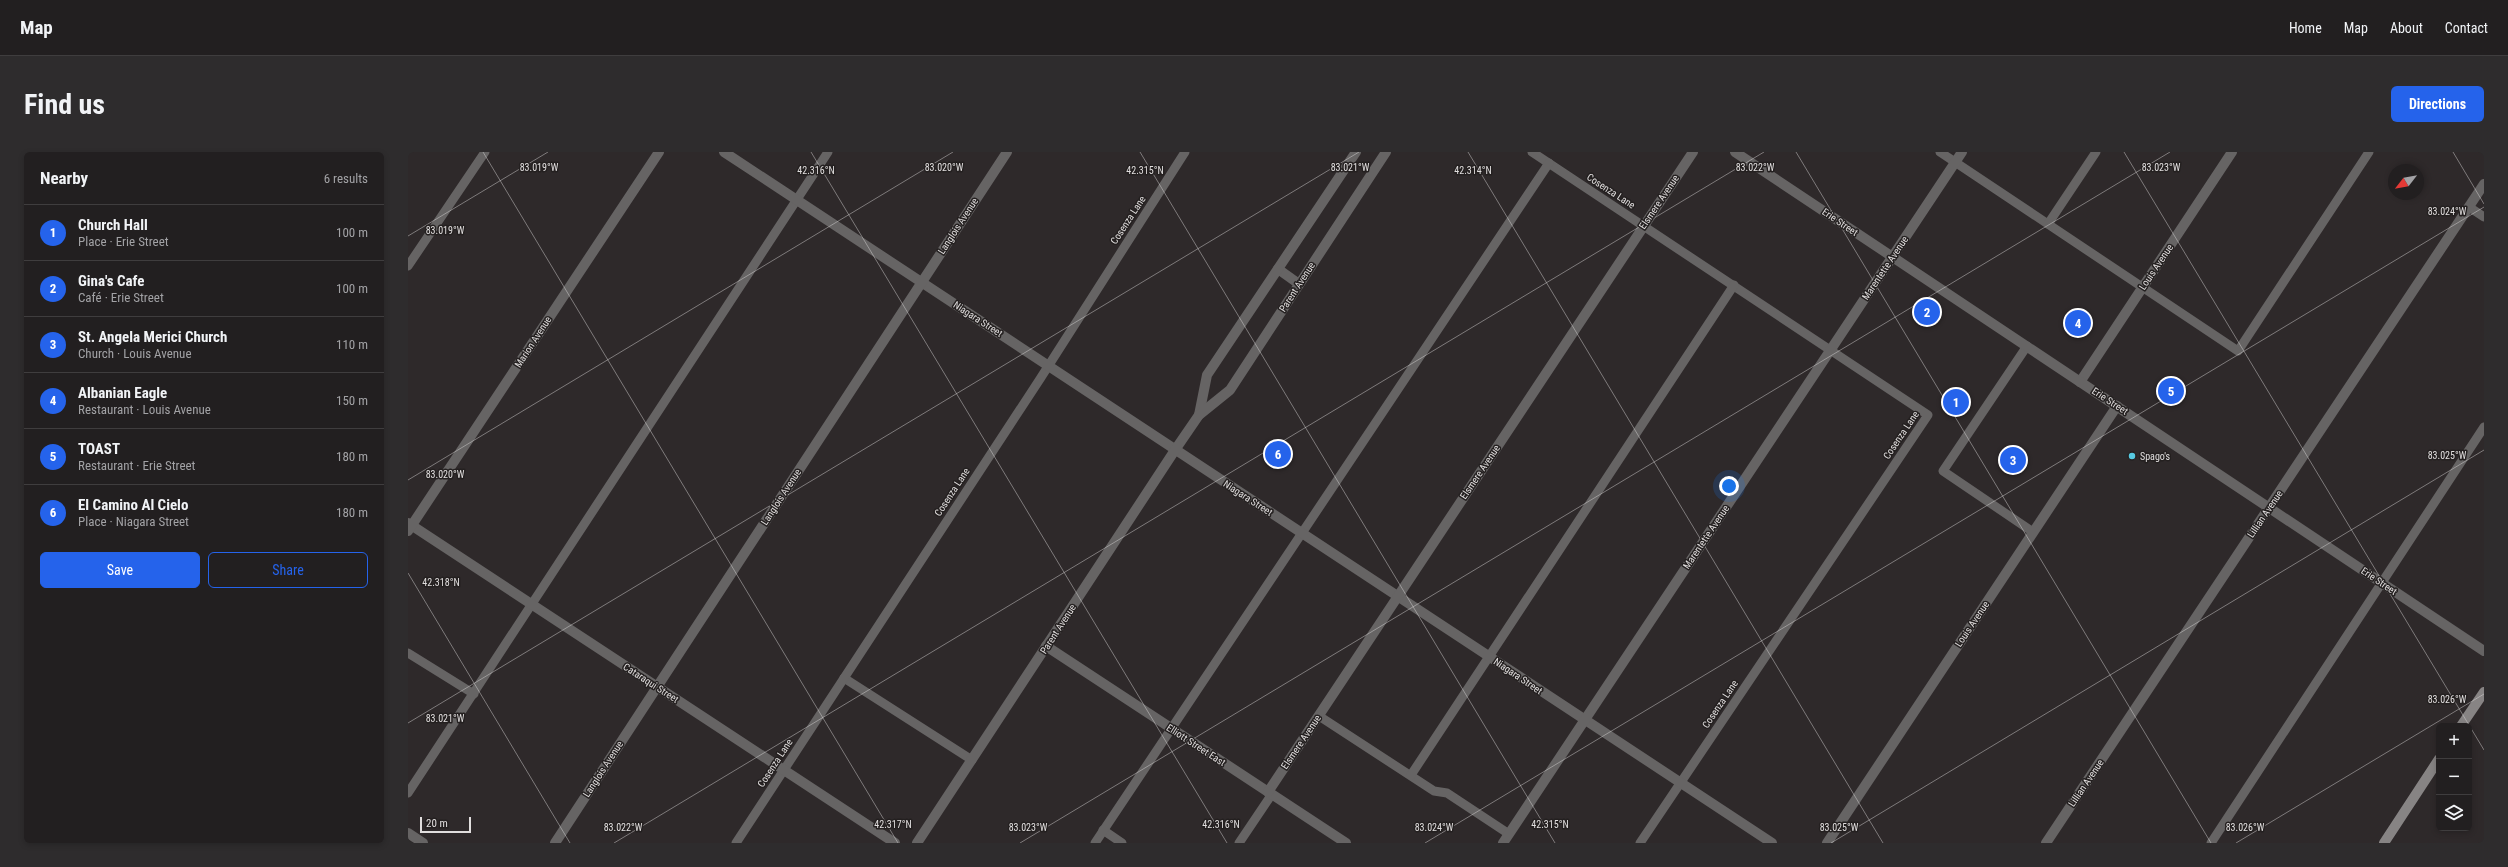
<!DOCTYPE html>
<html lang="en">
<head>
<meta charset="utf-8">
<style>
	:root { --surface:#221f20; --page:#2e2c2d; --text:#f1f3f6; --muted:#a2a2a5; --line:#3f3d3e; --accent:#2563eb }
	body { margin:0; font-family:"Roboto Condensed",sans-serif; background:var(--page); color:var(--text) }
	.controls { position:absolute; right:12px; bottom:12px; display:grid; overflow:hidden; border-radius:6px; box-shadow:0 2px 6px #0003 }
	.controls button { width:36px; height:36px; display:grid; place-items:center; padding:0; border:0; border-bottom:1px solid var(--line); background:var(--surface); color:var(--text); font:20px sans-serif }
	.compass { position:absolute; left:1980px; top:12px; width:36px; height:36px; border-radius:50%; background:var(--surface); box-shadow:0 2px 6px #0003; rotate:239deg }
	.scale { position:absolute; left:12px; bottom:10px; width:51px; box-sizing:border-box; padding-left:4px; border:2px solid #e1dede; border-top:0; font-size:11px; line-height:14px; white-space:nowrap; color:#e1dede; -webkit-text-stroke:3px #242020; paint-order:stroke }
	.you { position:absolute; left:1321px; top:334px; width:14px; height:14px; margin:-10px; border:3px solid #fff; border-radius:50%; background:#1a73e8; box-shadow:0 0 0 6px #1a73e833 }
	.badge { display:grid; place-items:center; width:26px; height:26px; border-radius:50%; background:var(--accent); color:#fff; font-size:13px; font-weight:700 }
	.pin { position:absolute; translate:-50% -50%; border:2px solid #fff; box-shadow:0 1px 4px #0006 }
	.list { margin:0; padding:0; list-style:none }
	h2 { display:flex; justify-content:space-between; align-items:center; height:52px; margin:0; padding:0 16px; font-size:17px }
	h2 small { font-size:13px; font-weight:400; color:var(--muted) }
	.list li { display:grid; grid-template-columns:26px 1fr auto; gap:12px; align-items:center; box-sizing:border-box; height:56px; padding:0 16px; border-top:1px solid var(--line) }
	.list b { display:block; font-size:15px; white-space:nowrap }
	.list p { margin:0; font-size:13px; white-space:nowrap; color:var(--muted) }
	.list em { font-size:13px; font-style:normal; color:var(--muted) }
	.actions { display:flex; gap:8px; padding:12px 16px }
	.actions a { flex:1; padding:9px 0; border:1px solid var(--accent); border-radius:6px; text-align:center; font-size:14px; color:var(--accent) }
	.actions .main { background:var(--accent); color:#fff }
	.icon { flex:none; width:22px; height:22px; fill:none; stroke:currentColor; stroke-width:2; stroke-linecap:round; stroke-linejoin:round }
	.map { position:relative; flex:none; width:2076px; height:691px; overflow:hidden; border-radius:6px }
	header { display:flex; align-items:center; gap:24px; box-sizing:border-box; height:56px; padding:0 20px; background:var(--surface); border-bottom:1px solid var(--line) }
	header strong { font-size:19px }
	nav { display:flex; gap:22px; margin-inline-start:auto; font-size:14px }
	.intro { display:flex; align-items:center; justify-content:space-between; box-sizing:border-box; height:96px; padding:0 24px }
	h1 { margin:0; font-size:28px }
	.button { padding:10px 18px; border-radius:6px; background:var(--accent); color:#fff; font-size:14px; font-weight:700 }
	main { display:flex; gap:24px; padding:0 24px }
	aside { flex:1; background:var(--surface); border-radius:6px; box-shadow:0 2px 6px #0003 }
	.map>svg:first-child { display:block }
</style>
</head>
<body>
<header>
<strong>Map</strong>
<nav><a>Home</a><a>Map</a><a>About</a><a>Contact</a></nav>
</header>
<div class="intro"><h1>Find us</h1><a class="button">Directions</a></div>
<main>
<aside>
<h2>Nearby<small>6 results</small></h2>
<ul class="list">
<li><span class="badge">1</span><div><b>Church Hall</b><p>Place · Erie Street</p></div><em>100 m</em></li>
<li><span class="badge">2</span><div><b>Gina's Cafe</b><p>Café · Erie Street</p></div><em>100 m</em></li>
<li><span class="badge">3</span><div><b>St. Angela Merici Church</b><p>Church · Louis Avenue</p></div><em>110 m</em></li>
<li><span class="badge">4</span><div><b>Albanian Eagle</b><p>Restaurant · Louis Avenue</p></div><em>150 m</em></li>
<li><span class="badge">5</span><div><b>TOAST</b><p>Restaurant · Erie Street</p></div><em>180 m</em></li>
<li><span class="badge">6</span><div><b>El Camino Al Cielo</b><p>Place · Niagara Street</p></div><em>180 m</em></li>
</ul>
<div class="actions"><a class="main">Save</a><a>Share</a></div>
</aside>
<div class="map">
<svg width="2076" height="691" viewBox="0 0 2076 691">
	<rect width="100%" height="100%" fill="#2e292a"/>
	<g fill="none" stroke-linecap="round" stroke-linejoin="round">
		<g stroke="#666464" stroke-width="9">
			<path d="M 1124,0 L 1520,263 L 1232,691"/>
			<path d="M 1532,0 L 1830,199 L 1961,0"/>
			<path d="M 2061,55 L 2076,65"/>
			<path d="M 1640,72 L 1688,0"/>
			<path d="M 0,114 L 77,0"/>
			<path d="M 1619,194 L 1535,319 L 1625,380"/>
			<path d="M 0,501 L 66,542"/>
			<path d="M 436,526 L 564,608"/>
			<path d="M 911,564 L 1026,639 L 1039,641 L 1101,682"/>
			<path d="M 1003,623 L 1326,133"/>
			<path d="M 0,641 L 420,0"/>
			<path d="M 695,678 L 714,691"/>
			<path d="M 328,691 L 632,227 L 777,0"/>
			<path d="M 687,691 L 1141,11"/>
			<path d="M 831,691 L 864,642"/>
			<path d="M 1803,691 L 2076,275"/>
		</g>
		<g stroke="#666464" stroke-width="10">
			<path d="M 316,0 L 1364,691"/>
			<path d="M 1672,230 L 1824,0"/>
			<path d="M 0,371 L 487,691"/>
			<path d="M 0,379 L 251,0"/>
			<path d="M 638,494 L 938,691"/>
			<path d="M 860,640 L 1285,0"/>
			<path d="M 0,681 L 15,691"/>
			<path d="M 147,691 L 599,0"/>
			<path d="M 1095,691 L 1554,0"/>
			<path d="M 1419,691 L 1709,254"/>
			<path d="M 1638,691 L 2076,32"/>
		</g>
		<g stroke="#666464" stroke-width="10">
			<path d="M 1327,0 L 2076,499"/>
			<path d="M 870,117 L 891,132"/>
			<path d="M 791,263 L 799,223 L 948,0"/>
			<path d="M 509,691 L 767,298 L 791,263 L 822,238 L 978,0"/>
		</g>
		<g stroke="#878484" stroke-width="10">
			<path d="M 2053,574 L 2076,540"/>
			<path d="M 1976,691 L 2031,607"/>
		</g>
	</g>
	<path fill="none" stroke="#e1dede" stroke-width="1" stroke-opacity="0.45" d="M 75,0 L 490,691M 403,0 L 819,691M 732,0 L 1147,691M 1060,0 L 1475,691M 1388,0 L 1803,691M 1716,0 L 2076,598M 2045,0 L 2076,52M 0,84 L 140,0M 0,328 L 545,0M 0,421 L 162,691M 0,571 L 951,0M 206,691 L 1356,0M 612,691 L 1762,0M 1017,691 L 2076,55M 1423,691 L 2076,298M 1828,691 L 2076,542"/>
	<circle fill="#57c9e1" stroke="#242020" stroke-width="1.5" cx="1724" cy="304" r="4"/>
	<g text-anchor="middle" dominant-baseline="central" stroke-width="3" stroke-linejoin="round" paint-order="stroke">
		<g font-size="10" fill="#e1dede" stroke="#242020">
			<text transform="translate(1203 39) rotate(33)">Cosenza Lane</text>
			<text transform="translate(1251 50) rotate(-56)">Elsmere Avenue</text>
			<text transform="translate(720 68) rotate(-57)">Cosenza Lane</text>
			<text transform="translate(1432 70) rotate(34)">Erie Street</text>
			<text transform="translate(550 74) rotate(-57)">Langlois Avenue</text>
			<text transform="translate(1748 115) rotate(-56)">Louis Avenue</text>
			<text transform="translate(1477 116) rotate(-56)">Marentette Avenue</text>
			<text transform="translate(889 135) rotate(-57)">Parent Avenue</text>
			<text transform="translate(570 167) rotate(33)">Niagara Street</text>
			<text transform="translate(125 190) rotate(-57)">Marion Avenue</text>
			<text transform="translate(1702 249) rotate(33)">Erie Street</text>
			<text transform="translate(1493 283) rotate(-56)">Cosenza Lane</text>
			<text transform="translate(1072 320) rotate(-56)">Elsmere Avenue</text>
			<text transform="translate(544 340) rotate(-57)">Cosenza Lane</text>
			<text transform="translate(373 345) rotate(-57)">Langlois Avenue</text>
			<text transform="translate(840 346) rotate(33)">Niagara Street</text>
			<text transform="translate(1857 362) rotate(-56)">Lillian Avenue</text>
			<text transform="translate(1298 385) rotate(-56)">Marentette Avenue</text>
			<text transform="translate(1971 429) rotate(34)">Erie Street</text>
			<text transform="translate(1564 472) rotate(-56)">Louis Avenue</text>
			<text transform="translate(650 477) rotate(-57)">Parent Avenue</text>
			<text transform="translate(1110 524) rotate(34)">Niagara Street</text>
			<text transform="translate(243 531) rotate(33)">Cataraqui Street</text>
			<text transform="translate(1312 552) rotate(-56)">Cosenza Lane</text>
			<text transform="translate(893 590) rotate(-56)">Elsmere Avenue</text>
			<text transform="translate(788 593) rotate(33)">Elliott Street East</text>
			<text transform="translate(367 611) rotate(-57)">Cosenza Lane</text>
			<text transform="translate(195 617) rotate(-57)">Langlois Avenue</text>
			<text transform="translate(1678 631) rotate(-56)">Lillian Avenue</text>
		</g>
		<g font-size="10" fill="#e1dede" stroke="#242020" text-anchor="start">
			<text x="1732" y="304">Spago's</text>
		</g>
	</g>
	<g font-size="10" text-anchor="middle" fill="#e1dede" stroke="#242020" stroke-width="3" stroke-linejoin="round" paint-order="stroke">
		<text x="1753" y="19">83.023°W</text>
		<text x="131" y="19">83.019°W</text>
		<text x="536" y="19">83.020°W</text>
		<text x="942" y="19">83.021°W</text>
		<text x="1347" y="19">83.022°W</text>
		<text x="408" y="22">42.316°N</text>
		<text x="737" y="22">42.315°N</text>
		<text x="1065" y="22">42.314°N</text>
		<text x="2039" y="63">83.024°W</text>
		<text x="37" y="82">83.019°W</text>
		<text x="2039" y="307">83.025°W</text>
		<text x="37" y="326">83.020°W</text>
		<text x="33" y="434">42.318°N</text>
		<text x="2039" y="551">83.026°W</text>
		<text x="37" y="570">83.021°W</text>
		<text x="485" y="676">42.317°N</text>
		<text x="813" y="676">42.316°N</text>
		<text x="1142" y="676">42.315°N</text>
		<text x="215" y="679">83.022°W</text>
		<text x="620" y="679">83.023°W</text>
		<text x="1026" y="679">83.024°W</text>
		<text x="1431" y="679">83.025°W</text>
		<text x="1837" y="679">83.026°W</text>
	</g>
</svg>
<div class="controls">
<button>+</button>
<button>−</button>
<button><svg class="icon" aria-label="layers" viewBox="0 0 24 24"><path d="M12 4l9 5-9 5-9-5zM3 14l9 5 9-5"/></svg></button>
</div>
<svg class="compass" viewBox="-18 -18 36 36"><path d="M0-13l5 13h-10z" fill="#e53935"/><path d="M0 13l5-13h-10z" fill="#a2a2a5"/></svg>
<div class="scale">20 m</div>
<div class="you"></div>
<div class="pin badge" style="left:1548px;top:250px">1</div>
<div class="pin badge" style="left:1519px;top:160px">2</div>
<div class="pin badge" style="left:1605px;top:308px">3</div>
<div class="pin badge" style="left:1670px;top:171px">4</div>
<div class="pin badge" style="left:1763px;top:239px">5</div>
<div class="pin badge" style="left:870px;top:302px">6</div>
</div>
</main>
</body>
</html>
